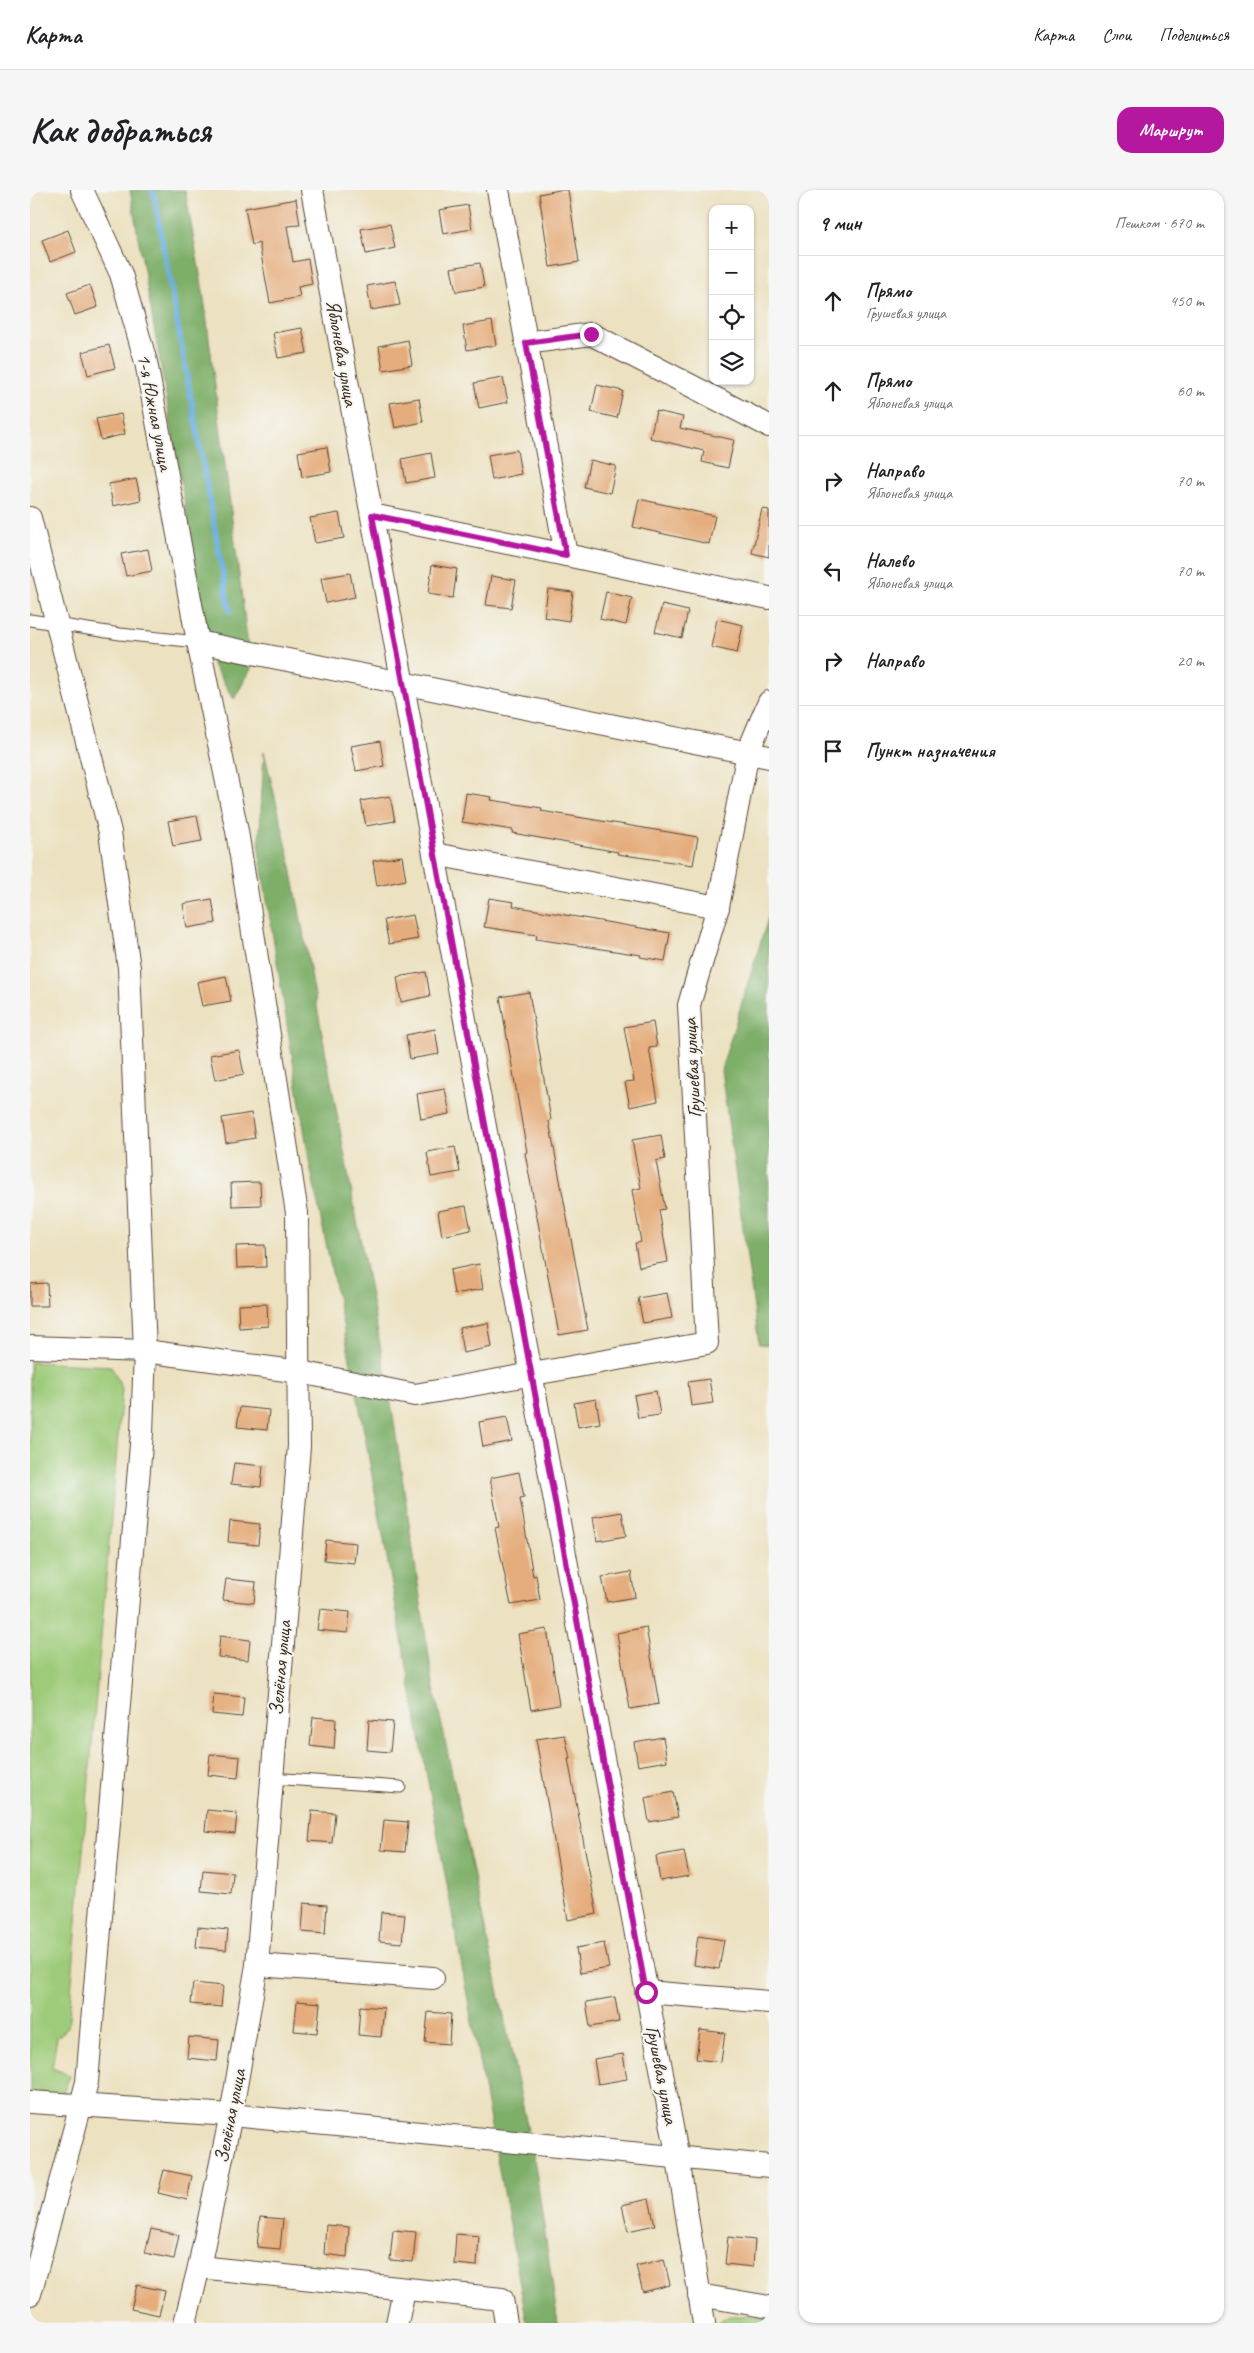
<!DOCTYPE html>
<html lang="ru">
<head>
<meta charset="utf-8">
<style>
	:root { --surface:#fff; --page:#f6f6f6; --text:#202124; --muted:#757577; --line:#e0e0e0; --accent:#b5179e }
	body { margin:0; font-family:Caveat,sans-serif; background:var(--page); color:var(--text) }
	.controls { position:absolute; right:15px; top:15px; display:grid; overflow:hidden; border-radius:10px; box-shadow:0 1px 4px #0004 }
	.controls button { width:45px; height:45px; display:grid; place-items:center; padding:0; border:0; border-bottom:1px solid var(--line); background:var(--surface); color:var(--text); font:25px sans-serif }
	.stop { position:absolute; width:15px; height:15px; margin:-11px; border:4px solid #b5179e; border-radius:50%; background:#fff }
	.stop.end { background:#b5179e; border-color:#fff; box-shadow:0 1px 5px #0008 }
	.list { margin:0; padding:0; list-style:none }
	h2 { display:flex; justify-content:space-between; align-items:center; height:65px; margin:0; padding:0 20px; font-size:21px }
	h2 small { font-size:16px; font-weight:400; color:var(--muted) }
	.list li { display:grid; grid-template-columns:32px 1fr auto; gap:15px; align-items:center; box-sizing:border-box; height:90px; padding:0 20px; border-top:1px solid var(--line) }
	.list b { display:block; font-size:19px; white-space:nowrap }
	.list p { margin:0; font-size:16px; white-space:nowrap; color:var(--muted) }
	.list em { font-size:16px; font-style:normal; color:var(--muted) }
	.icon { flex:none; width:28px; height:28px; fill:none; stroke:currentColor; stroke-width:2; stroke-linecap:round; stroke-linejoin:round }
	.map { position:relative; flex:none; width:739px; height:2133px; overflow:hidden; border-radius:15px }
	header { display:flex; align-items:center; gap:30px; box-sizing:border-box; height:70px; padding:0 25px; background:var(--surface); border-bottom:1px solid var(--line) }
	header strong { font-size:24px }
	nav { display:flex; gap:28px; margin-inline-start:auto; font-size:18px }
	.intro { display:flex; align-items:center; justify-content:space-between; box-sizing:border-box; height:120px; padding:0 30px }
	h1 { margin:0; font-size:35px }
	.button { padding:12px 22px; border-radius:15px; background:var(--accent); color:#fff; font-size:18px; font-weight:700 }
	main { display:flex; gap:30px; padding:0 30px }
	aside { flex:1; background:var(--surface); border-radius:15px; box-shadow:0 1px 4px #0004 }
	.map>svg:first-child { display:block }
</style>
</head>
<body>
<header>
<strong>Карта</strong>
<nav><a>Карта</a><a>Слои</a><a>Поделиться</a></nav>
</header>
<div class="intro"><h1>Как добраться</h1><a class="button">Маршрут</a></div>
<main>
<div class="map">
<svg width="739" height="2133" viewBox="0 0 739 2133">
	<rect width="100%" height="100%" fill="#f6f6f2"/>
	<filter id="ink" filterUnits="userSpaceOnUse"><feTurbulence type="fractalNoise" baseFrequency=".02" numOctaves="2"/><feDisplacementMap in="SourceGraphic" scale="10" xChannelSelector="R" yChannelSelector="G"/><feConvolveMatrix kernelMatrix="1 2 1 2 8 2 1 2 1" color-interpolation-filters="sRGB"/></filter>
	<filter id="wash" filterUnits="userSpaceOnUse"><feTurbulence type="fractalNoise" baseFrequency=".0096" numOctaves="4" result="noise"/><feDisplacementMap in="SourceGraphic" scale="20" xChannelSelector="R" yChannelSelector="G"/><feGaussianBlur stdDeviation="1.12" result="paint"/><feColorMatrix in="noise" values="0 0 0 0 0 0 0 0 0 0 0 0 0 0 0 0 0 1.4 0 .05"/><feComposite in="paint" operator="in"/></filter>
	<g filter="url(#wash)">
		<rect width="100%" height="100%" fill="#ece1c0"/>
		<g fill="#9ecb79" stroke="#6c7a4c">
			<path d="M 0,1172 L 81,1176 L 92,1198 L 38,1838 L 27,1847 L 22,1878 L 40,1885 L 33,1903 L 0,1903 Z"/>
			<path d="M 699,2125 L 739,2129 L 739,2133 L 687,2133 Z"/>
		</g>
		<g fill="#7eaf69" stroke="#5c6c44">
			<path d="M 100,0 L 155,0 L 173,101 L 221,479 L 204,509 L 183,475 Z"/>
			<path d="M 234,561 L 259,666 L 362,1219 L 403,1494 L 504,1968 L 528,2133 L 497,2133 L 326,1198 L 280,976 L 229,661 Z"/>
			<path d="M 739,725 L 739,1155 L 729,1154 L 691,880 Z"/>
		</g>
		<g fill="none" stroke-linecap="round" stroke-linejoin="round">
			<path stroke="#6bafe1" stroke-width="5.5" d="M 123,0 L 200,422"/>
		</g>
		<g id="blocks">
			<g fill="#e5ad7d">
				<path d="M 529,0 L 538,0 L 549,72 L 520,77 L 509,4 Z"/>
				<path d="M 266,9 L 270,35 L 257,36 L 263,72 L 278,69 L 282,94 L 268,97 L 270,107 L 240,113 L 229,53 L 222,55 L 215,18 Z"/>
				<path d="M 438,15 L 442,39 L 413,44 L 409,20 Z"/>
				<path d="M 360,34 L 365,58 L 336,64 L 331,39 Z"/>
				<path d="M 38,40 L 46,62 L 20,72 L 12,50 Z"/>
				<path d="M 450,73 L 454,97 L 426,102 L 421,78 Z"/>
				<path d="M 365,91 L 370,115 L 341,120 L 337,96 Z"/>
				<path d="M 60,95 L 68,117 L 45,125 L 37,103 Z"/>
				<path d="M 462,131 L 466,155 L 437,160 L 433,136 Z"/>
				<path d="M 272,138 L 277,163 L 248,168 L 243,143 Z"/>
				<path d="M 378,150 L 382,175 L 353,180 L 349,156 Z"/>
				<path d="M 79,155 L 85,178 L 58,185 L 52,162 Z"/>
				<path d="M 473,188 L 478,212 L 449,218 L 444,193 Z"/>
				<path d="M 567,195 L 593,201 L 587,228 L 561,222 Z"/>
				<path d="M 389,208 L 393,232 L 365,238 L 360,213 Z"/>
				<path d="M 626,221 L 653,227 L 650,238 L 704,250 L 698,278 L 672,272 L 674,261 L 620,248 Z"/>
				<path d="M 91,224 L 95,244 L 71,250 L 66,229 Z"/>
				<path d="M 297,257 L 301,282 L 272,287 L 268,262 Z"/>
				<path d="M 487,260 L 491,284 L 462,290 L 458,265 Z"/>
				<path d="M 401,263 L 405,288 L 376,293 L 372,269 Z"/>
				<path d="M 560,270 L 586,276 L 580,303 L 554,297 Z"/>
				<path d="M 106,289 L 111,310 L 83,316 L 79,294 Z"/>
				<path d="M 609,309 L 685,326 L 679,354 L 603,337 Z"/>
				<path d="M 732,319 L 739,320 L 739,367 L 722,363 Z"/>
				<path d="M 309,323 L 314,348 L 285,353 L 280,328 Z"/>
				<path d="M 118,359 L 122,381 L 96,386 L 91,364 Z"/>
				<path d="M 402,375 L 427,379 L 423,408 L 398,404 Z"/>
				<path d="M 320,383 L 325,407 L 296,413 L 291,388 Z"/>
				<path d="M 461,386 L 486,390 L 481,418 L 456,415 Z"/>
				<path d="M 518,399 L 543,402 L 539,431 L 514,427 Z"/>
				<path d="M 576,402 L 602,408 L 596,435 L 570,429 Z"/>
				<path d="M 632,415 L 658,421 L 652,448 L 625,442 Z"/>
				<path d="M 687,429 L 713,435 L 707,463 L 681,457 Z"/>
				<path d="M 350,551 L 354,576 L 326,581 L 321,556 Z"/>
				<path d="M 436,603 L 462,607 L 461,610 L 512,618 L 511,621 L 668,647 L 663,675 L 587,664 L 588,662 L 482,643 L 483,640 L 432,632 Z"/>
				<path d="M 360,606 L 365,631 L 336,636 L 331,611 Z"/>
				<path d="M 167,626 L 172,651 L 143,656 L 138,631 Z"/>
				<path d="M 372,666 L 376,690 L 347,696 L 343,671 Z"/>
				<path d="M 459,708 L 484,712 L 483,716 L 640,743 L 635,771 L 610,767 L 611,765 L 506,749 L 507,745 L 454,737 Z"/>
				<path d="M 182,709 L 186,733 L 157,738 L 153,714 Z"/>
				<path d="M 383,725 L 388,749 L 359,754 L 354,730 Z"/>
				<path d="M 396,782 L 400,806 L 371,812 L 367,787 Z"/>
				<path d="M 196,786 L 201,811 L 172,816 L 167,792 Z"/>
				<path d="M 499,802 L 521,930 L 519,931 L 558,1140 L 529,1145 L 495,963 L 497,962 L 470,807 Z"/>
				<path d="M 623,832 L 627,857 L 619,858 L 628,911 L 600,917 L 595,892 L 604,891 L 594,837 Z"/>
				<path d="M 405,839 L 409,864 L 380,869 L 376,845 Z"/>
				<path d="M 209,860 L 214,884 L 185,890 L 180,865 Z"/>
				<path d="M 415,899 L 420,924 L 391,929 L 387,904 Z"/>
				<path d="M 221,923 L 225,948 L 196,953 L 192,928 Z"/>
				<path d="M 631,945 L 635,969 L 626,971 L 635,1019 L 629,1020 L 638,1072 L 609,1077 L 605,1053 L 611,1052 L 602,1000 L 611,998 L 602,950 Z"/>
				<path d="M 425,957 L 430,982 L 401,987 L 397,962 Z"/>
				<path d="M 230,992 L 231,1015 L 202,1016 L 201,993 Z"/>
				<path d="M 436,1016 L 441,1040 L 412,1046 L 408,1021 Z"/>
				<path d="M 235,1055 L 236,1077 L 207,1078 L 206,1056 Z"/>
				<path d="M 449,1074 L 453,1099 L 424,1104 L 420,1080 Z"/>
				<path d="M 17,1093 L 18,1116 L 0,1116 L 0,1094 Z"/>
				<path d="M 637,1103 L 642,1128 L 613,1133 L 608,1108 Z"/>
				<path d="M 237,1114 L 238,1136 L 209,1138 L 208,1115 Z"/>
				<path d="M 458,1133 L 462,1157 L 433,1163 L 429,1138 Z"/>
				<path d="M 679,1189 L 683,1213 L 661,1216 L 658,1192 Z"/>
				<path d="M 626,1201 L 630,1225 L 608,1228 L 604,1205 Z"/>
				<path d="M 566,1209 L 570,1233 L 548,1237 L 544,1213 Z"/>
				<path d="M 210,1217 L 239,1220 L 237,1240 L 207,1237 Z"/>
				<path d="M 477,1227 L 482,1251 L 453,1257 L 449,1232 Z"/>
				<path d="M 204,1273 L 233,1276 L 231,1297 L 201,1294 Z"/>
				<path d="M 489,1282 L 494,1307 L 490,1308 L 503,1386 L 506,1385 L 510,1410 L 481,1415 L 465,1338 L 469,1337 L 460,1288 Z"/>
				<path d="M 592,1322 L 596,1346 L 567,1351 L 563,1327 Z"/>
				<path d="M 200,1331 L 230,1334 L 228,1355 L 198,1352 Z"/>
				<path d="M 296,1350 L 326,1353 L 324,1373 L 294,1370 Z"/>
				<path d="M 601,1382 L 605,1407 L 577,1412 L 572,1387 Z"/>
				<path d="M 196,1389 L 226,1392 L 224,1413 L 193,1410 Z"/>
				<path d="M 290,1419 L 320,1422 L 318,1443 L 287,1440 Z"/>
				<path d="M 616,1437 L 629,1514 L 600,1519 L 587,1443 Z"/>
				<path d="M 517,1439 L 529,1515 L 501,1520 L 488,1444 Z"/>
				<path d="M 190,1446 L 220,1450 L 218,1470 L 188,1467 Z"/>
				<path d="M 184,1504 L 214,1507 L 212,1527 L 182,1524 Z"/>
				<path d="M 283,1527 L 306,1529 L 304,1559 L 280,1556 Z"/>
				<path d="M 339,1530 L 363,1532 L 360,1562 L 337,1560 Z"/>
				<path d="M 535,1545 L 540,1569 L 538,1569 L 567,1724 L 538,1730 L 506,1549 Z"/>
				<path d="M 633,1547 L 637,1571 L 608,1576 L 604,1552 Z"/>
				<path d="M 180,1564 L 210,1567 L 208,1588 L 178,1585 Z"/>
				<path d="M 643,1602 L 648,1627 L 619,1632 L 615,1608 Z"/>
				<path d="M 177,1620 L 207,1623 L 205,1644 L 175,1641 Z"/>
				<path d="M 282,1621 L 305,1623 L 302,1653 L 279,1651 Z"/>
				<path d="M 354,1630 L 378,1632 L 375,1662 L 351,1660 Z"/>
				<path d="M 654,1661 L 659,1686 L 630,1691 L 626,1666 Z"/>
				<path d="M 173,1680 L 203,1683 L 201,1704 L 171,1701 Z"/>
				<path d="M 274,1713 L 297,1715 L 295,1744 L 272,1742 Z"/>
				<path d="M 351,1722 L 375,1724 L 372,1753 L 349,1751 Z"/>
				<path d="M 168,1737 L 198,1740 L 196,1760 L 166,1757 Z"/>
				<path d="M 668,1746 L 694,1750 L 689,1779 L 664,1775 Z"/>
				<path d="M 574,1753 L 579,1778 L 550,1783 L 546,1758 Z"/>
				<path d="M 163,1793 L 193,1796 L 191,1817 L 161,1814 Z"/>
				<path d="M 585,1807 L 589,1832 L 560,1837 L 556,1812 Z"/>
				<path d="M 267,1811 L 290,1813 L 287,1843 L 264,1841 Z"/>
				<path d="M 330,1816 L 354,1818 L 351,1847 L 328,1845 Z"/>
				<path d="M 398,1822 L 421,1824 L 419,1854 L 395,1852 Z"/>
				<path d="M 670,1840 L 695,1843 L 691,1872 L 666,1869 Z"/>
				<path d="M 159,1847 L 189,1850 L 187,1871 L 157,1868 Z"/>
				<path d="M 593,1864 L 597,1889 L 568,1894 L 564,1869 Z"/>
				<path d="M 134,1980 L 162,1986 L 157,2010 L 128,2003 Z"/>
				<path d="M 619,2009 L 625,2035 L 598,2041 L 592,2015 Z"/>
				<path d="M 230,2027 L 253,2029 L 250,2059 L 227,2057 Z"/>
				<path d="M 296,2035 L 319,2037 L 317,2067 L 294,2064 Z"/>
				<path d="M 121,2039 L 149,2045 L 144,2069 L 115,2063 Z"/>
				<path d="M 363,2040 L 386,2042 L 383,2072 L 360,2070 Z"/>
				<path d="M 426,2044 L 449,2046 L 447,2076 L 424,2074 Z"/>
				<path d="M 698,2047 L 725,2050 L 723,2077 L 695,2074 Z"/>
				<path d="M 634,2069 L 640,2095 L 613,2102 L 606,2076 Z"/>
				<path d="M 107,2095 L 135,2101 L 129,2125 L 101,2119 Z"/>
			</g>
		</g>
	</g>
	<g filter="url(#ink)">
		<use href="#blocks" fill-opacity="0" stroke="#564536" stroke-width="1"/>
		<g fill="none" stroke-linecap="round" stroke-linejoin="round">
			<defs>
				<g id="lane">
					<path d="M 0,430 L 90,444 L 168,452"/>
					<path d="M 241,1588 L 370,1597"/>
				</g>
				<g id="street">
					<path d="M 52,0 L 91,84 L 116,172 L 168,452 L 207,641 L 267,1023 L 269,1256 L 227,1775 L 201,1925 L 169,2077 L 155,2133"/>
					<path d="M 282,0 L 404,664 L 648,1969 L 674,2133"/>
					<path d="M 496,153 L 561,144 L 739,236"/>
					<path d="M 342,325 L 536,365 L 468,0"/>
					<path d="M 0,328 L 80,642 L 99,778 L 115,1161 L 112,1243 L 57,1892 L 0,2104"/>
					<path d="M 536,365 L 739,408"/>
					<path d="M 168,452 L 739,567"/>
					<path d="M 688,717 L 718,562 L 739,512"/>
					<path d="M 0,1157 L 115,1161 L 270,1182 L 385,1205 L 677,1153 L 659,815 L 688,717 L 404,664"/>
					<path d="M 227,1775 L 403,1788"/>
					<path d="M 616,1802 L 739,1812"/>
					<path d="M 0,1912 L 201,1925 L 739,1976"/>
					<path d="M 169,2077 L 472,2109 L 476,2133"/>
					<path d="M 669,2105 L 739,2117"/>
					<path d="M 367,2133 L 374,2100"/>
				</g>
			</defs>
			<use href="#lane" stroke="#564536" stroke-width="13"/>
			<use href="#street" stroke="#564536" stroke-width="24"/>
			<use href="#lane" stroke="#fff" stroke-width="11"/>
			<use href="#street" stroke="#fff" stroke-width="22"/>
		</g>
	</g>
	<g fill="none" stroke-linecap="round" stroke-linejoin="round" filter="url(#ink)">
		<path stroke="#b5179e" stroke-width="6" d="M 561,144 L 496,153 L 536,365 L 342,325 L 616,1802"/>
	</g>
	<g text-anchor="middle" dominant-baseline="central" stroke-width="4" stroke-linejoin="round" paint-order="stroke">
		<g font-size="20" fill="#3b2a1e" stroke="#f6f6f2">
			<text transform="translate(312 163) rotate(80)">Яблоневая улица</text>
			<text transform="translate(125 222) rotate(79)">1-я Южная улица</text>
			<text transform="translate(662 878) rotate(-93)">Грушевая улица</text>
			<text transform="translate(250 1478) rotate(-85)">Зелёная улица</text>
			<text transform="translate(632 1885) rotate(79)">Грушевая улица</text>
			<text transform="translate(200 1926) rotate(-79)">Зелёная улица</text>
		</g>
	</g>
</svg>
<div class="controls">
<button>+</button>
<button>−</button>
<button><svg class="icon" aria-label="locate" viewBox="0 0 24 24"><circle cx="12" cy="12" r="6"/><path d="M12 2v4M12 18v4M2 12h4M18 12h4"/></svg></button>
<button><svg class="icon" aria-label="layers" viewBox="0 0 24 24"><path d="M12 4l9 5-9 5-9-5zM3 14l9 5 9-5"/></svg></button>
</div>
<div class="stop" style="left:616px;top:1802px"></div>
<div class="stop end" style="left:561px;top:144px"></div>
</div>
<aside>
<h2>9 мин<small>Пешком · 670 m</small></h2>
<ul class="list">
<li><svg class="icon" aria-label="ahead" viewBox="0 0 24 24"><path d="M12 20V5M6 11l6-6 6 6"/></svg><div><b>Прямо</b><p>Грушевая улица</p></div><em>450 m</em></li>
<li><svg class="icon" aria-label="ahead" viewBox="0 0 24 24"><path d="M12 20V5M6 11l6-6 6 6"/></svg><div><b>Прямо</b><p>Яблоневая улица</p></div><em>60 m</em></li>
<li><svg class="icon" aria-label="right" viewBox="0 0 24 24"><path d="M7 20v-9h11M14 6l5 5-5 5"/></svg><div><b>Направо</b><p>Яблоневая улица</p></div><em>70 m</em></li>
<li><svg class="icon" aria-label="left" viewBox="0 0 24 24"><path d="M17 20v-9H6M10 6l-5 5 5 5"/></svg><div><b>Налево</b><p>Яблоневая улица</p></div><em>70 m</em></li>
<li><svg class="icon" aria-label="right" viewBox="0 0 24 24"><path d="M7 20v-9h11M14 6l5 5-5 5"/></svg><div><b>Направо</b></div><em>20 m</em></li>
<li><svg class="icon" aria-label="arrive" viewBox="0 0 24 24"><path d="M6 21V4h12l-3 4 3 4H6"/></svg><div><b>Пункт назначения</b></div></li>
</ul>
</aside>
</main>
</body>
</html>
